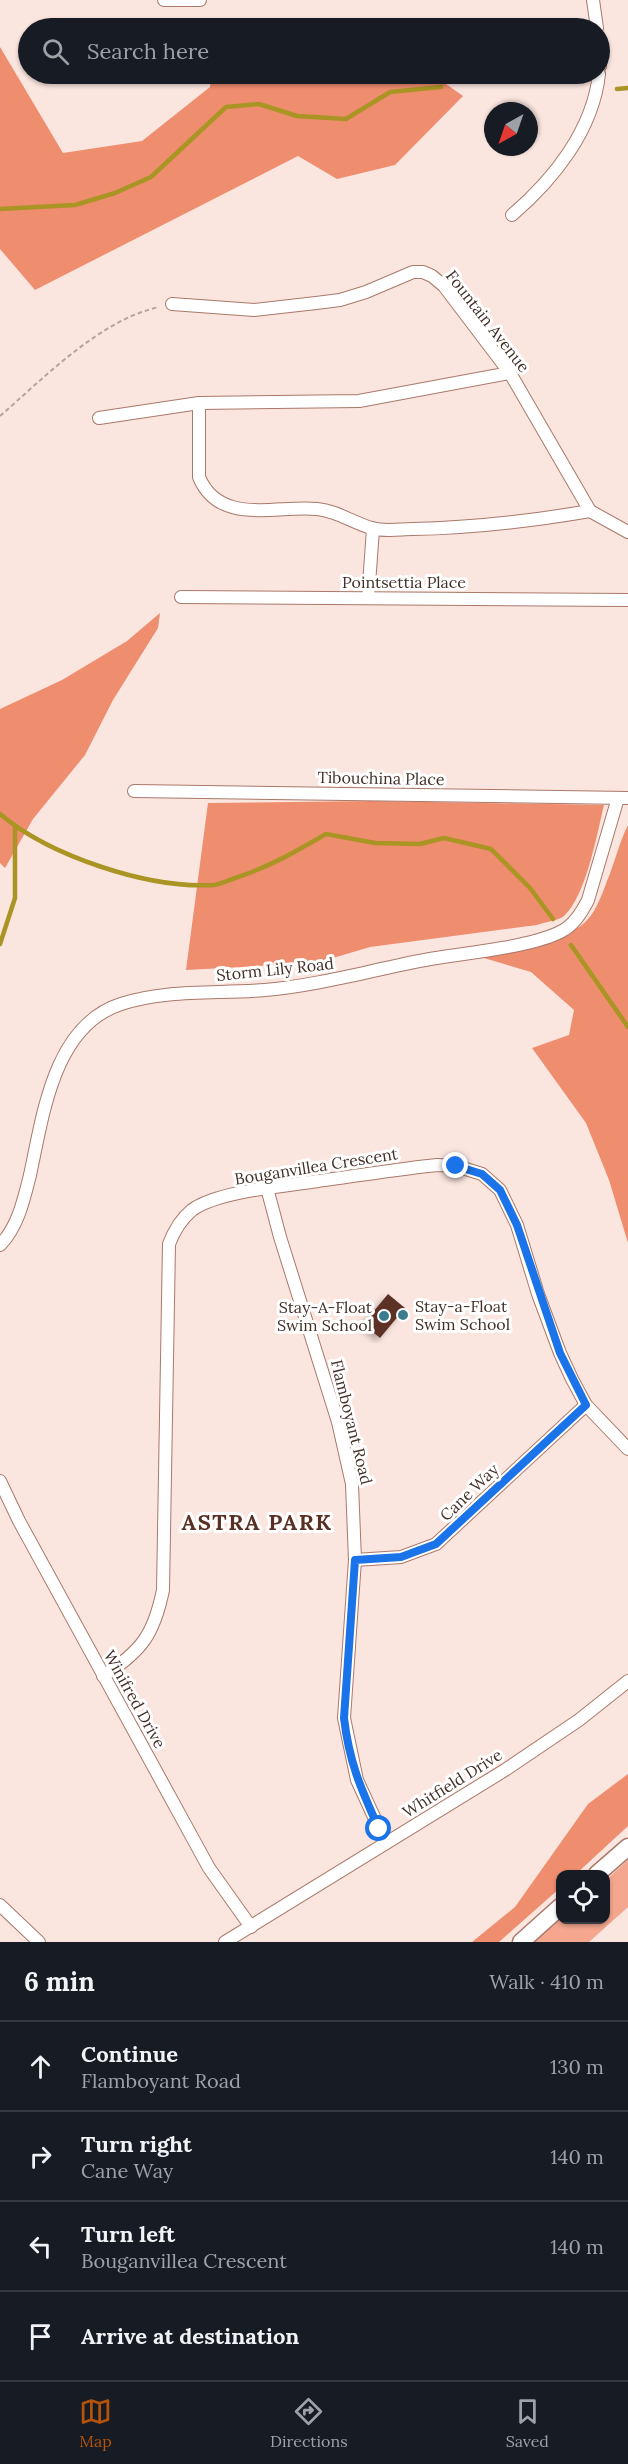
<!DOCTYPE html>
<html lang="en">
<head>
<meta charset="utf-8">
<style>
	:root { --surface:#171b24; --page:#20242c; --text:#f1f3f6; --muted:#9ea1a6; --line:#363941; --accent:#b45309 }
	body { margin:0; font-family:Lora,serif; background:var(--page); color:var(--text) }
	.controls { position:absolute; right:18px; bottom:18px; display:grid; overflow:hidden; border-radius:12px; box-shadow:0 2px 4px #0004 }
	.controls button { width:54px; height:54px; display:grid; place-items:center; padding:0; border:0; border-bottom:2px solid var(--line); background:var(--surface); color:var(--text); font:30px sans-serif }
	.compass { position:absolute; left:484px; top:102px; width:54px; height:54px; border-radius:50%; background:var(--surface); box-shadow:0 2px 4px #0004; rotate:220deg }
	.stop { position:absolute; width:18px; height:18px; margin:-14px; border:4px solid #1a73e8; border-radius:50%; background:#fff }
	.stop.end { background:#1a73e8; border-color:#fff; box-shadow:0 2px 6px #0008 }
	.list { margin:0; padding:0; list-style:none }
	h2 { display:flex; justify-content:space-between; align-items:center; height:78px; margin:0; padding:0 24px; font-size:26px }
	h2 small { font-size:20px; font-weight:400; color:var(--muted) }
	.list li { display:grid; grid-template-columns:39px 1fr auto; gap:18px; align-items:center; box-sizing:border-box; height:90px; padding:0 24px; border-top:2px solid var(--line) }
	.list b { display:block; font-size:22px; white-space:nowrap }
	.list p { margin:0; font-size:20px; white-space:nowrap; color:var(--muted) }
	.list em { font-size:20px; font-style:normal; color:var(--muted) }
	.icon { flex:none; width:33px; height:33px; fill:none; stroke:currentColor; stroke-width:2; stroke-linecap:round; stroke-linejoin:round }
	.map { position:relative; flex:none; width:628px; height:1942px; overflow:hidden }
	.search { position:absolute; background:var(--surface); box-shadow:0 2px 4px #0004; left:18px; right:18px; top:18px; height:66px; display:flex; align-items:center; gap:15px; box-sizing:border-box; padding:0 21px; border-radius:33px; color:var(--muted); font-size:22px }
	.sheet { height:438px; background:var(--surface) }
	nav { display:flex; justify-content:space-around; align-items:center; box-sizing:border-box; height:84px; border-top:2px solid var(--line); background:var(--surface); font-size:16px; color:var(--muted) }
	nav a { display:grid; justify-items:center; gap:3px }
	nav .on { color:var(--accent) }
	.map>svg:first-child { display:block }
</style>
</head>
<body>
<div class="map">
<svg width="628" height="1942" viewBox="0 0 628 1942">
	<defs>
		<filter id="shadow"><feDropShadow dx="-4" dy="4" stdDeviation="3" flood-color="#0004"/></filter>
	</defs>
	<rect width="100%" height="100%" fill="#fbe5df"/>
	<path fill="#f4a68e" d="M 628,1860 L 628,1907 L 589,1942 L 534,1942 L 560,1919 L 606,1920 L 606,1880 Z"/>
	<g fill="#ef8d6f">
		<path d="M 0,47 L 63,153 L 142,141 L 210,87 L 211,74 L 432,74 L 463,96 L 395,165 L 337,179 L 298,156 L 35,290 L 0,249 Z"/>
		<path d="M 160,613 L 158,628 L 113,700 L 85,755 L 33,819 L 5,868 L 0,863 L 0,709 L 62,680 L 127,641 Z"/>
		<path d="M 372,801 L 604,805 C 597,834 586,896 564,916 C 558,921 544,922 537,925 L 370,947 L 316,963 L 186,970 L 208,803 Z"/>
		<path d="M 628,825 L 628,1243 L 609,1180 L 586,1123 L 532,1048 L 569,1035 L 574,1010 L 531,972 L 477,956 C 511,949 571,945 592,914 C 598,905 603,892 607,881 C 615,862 619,843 628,825 Z"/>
		<path d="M 628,1774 L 628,1826 L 576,1874 L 560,1874 L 560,1888 L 499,1942 L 472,1942 L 515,1907 L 588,1804 Z"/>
	</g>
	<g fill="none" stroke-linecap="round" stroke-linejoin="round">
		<g stroke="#aa9524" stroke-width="4.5">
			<path d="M 617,89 L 628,88"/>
			<path d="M 0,209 L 75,205 L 115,193 L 151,177 L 226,107 L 259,104 L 297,116 L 346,119 L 390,92 L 441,87"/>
			<path d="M 0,814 C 50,856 148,889 214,885 C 221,884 229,880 235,878 C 269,867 295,852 326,834 L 375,843 L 420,844 L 444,838 L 491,849 L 530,888 L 553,919"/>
			<path d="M 0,944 L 15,898 L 15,827"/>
			<path d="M 571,945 L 628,1027"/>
		</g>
	</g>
	<path fill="#5d3326" filter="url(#shadow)" d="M 388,1294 L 405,1308 L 380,1338 L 363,1324 Z"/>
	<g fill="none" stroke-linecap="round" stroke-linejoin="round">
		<defs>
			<g id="minor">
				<path d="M 164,0 L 200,0"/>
				<path d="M 593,0 L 597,28"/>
				<path d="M 600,54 L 600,66"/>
				<path d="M 512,215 C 554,179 593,130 599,74"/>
				<path d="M 172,304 L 254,310 L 316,303 L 340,300 L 366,292 L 413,272 L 423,272 L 432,276 L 444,286 L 510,373 L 590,511 L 628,532"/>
				<path d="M 199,403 L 199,477 C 219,526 277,505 317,509 C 338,511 353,523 372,528 C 384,532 401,529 413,529 C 473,528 531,521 590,511"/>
				<path d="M 99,418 L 199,403 L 359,401 L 510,373"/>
				<path d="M 181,597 L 628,600"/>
				<path d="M 368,598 L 373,529"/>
				<path d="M 134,791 L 628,798"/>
				<path d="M 267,1188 L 280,1237 L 338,1422 L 352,1484 L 355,1560 L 344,1718 L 357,1780 L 386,1843"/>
				<path d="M 0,1245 C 18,1227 24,1199 30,1175 C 43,1116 53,1026 121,1004 C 166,989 218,994 265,990 C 321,985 375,969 430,959 C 465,953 533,947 562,931 C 574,925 582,912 588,900 L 618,798"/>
				<path d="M 0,1481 L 19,1521 L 209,1868 L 251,1927"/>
				<path d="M 355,1560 L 401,1557 L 436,1544 L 586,1405"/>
				<path d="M 103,1676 C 142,1651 154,1634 163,1590 L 169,1244 C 174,1231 181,1219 192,1210 C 218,1191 286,1186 318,1181 C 357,1176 397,1169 437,1165 L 456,1166 L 482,1174 L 500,1190 L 517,1225 L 538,1294 L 560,1353 L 572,1379 L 586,1405 L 628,1449"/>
				<path d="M 0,1905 L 39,1942"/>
				<path d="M 225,1942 L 505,1770 L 579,1720 L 628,1681"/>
			</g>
			<g id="secondary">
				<path d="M 597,1874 L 628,1847"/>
				<path d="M 521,1942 L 560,1907"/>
			</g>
		</defs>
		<use href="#minor" stroke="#a9796a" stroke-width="14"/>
		<use href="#secondary" stroke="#a9796a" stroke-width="19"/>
		<path stroke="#b8a29c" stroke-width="2" stroke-dasharray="4.5 3" stroke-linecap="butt" d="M 0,416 C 45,377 100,320 159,307"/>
		<use href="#minor" stroke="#fff" stroke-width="12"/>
		<use href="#secondary" stroke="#fff" stroke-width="16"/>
	</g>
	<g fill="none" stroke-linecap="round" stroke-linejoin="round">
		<path stroke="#1a73e8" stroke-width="8" d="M 379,1829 C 361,1789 349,1762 344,1718 L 355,1560 L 401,1557 L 436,1544 L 586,1405 L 560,1353 L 517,1225 L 500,1190 L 482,1174 L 456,1166"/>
	</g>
	<g fill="#3b7d8f" stroke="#fff" stroke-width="2">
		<circle cx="403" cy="1315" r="6"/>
		<circle cx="384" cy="1316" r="6"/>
	</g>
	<g text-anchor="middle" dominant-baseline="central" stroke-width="6" stroke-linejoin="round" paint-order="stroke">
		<g font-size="16" fill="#443029" stroke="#fff">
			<text transform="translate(488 321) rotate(52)">Fountain Avenue</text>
			<text x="404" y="582">Pointsettia Place</text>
			<text transform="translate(381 778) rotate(1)">Tibouchina Place</text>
			<text transform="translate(275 969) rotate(-6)">Storm Lily Road</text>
			<text transform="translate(316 1166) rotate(-9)">Bouganvillea Crescent</text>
			<text transform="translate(352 1422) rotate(76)">Flamboyant Road</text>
			<text transform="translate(469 1492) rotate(-44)">Cane Way</text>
			<text transform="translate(135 1699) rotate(61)">Winifred Drive</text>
			<text transform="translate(452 1783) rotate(-32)">Whitfield Drive</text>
		</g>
		<g font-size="16" fill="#443029" stroke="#fff" text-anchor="start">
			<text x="415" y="1306">Stay-a-Float<tspan x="415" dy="18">Swim School</tspan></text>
			<text x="372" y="1307" text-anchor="end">Stay-A-Float<tspan x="372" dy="18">Swim School</tspan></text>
		</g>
		<g font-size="22" font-weight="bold" letter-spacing="1.5" fill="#593023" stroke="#fff">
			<text x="257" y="1522">ASTRA PARK</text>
		</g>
	</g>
</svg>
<div class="controls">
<button><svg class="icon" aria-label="locate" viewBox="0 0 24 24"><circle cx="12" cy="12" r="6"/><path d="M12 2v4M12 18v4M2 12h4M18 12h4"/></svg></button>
</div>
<svg class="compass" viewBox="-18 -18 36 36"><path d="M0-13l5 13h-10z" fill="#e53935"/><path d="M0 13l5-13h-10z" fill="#9ea1a6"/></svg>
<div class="stop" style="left:379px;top:1829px"></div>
<div class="stop end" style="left:456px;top:1166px"></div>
<div class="search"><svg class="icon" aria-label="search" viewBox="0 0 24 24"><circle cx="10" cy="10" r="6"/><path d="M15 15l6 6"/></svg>Search here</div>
</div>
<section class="sheet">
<h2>6 min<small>Walk · 410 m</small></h2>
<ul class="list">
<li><svg class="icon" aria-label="ahead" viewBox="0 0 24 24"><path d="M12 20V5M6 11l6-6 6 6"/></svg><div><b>Continue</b><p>Flamboyant Road</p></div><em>130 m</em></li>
<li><svg class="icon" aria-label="right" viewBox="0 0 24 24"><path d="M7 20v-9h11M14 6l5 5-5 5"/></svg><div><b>Turn right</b><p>Cane Way</p></div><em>140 m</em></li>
<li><svg class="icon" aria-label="left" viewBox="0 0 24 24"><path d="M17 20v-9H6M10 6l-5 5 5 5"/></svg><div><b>Turn left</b><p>Bouganvillea Crescent</p></div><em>140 m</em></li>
<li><svg class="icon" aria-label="arrive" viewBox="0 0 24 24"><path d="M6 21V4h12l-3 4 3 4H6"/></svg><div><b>Arrive at destination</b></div></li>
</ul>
</section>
<nav>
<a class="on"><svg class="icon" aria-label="map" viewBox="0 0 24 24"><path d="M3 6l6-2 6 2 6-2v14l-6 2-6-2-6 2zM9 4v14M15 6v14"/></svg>Map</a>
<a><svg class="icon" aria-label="directions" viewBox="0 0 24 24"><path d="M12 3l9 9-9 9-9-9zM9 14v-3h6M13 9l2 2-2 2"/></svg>Directions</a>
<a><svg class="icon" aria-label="saved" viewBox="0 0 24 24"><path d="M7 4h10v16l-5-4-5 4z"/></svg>Saved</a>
</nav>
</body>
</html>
